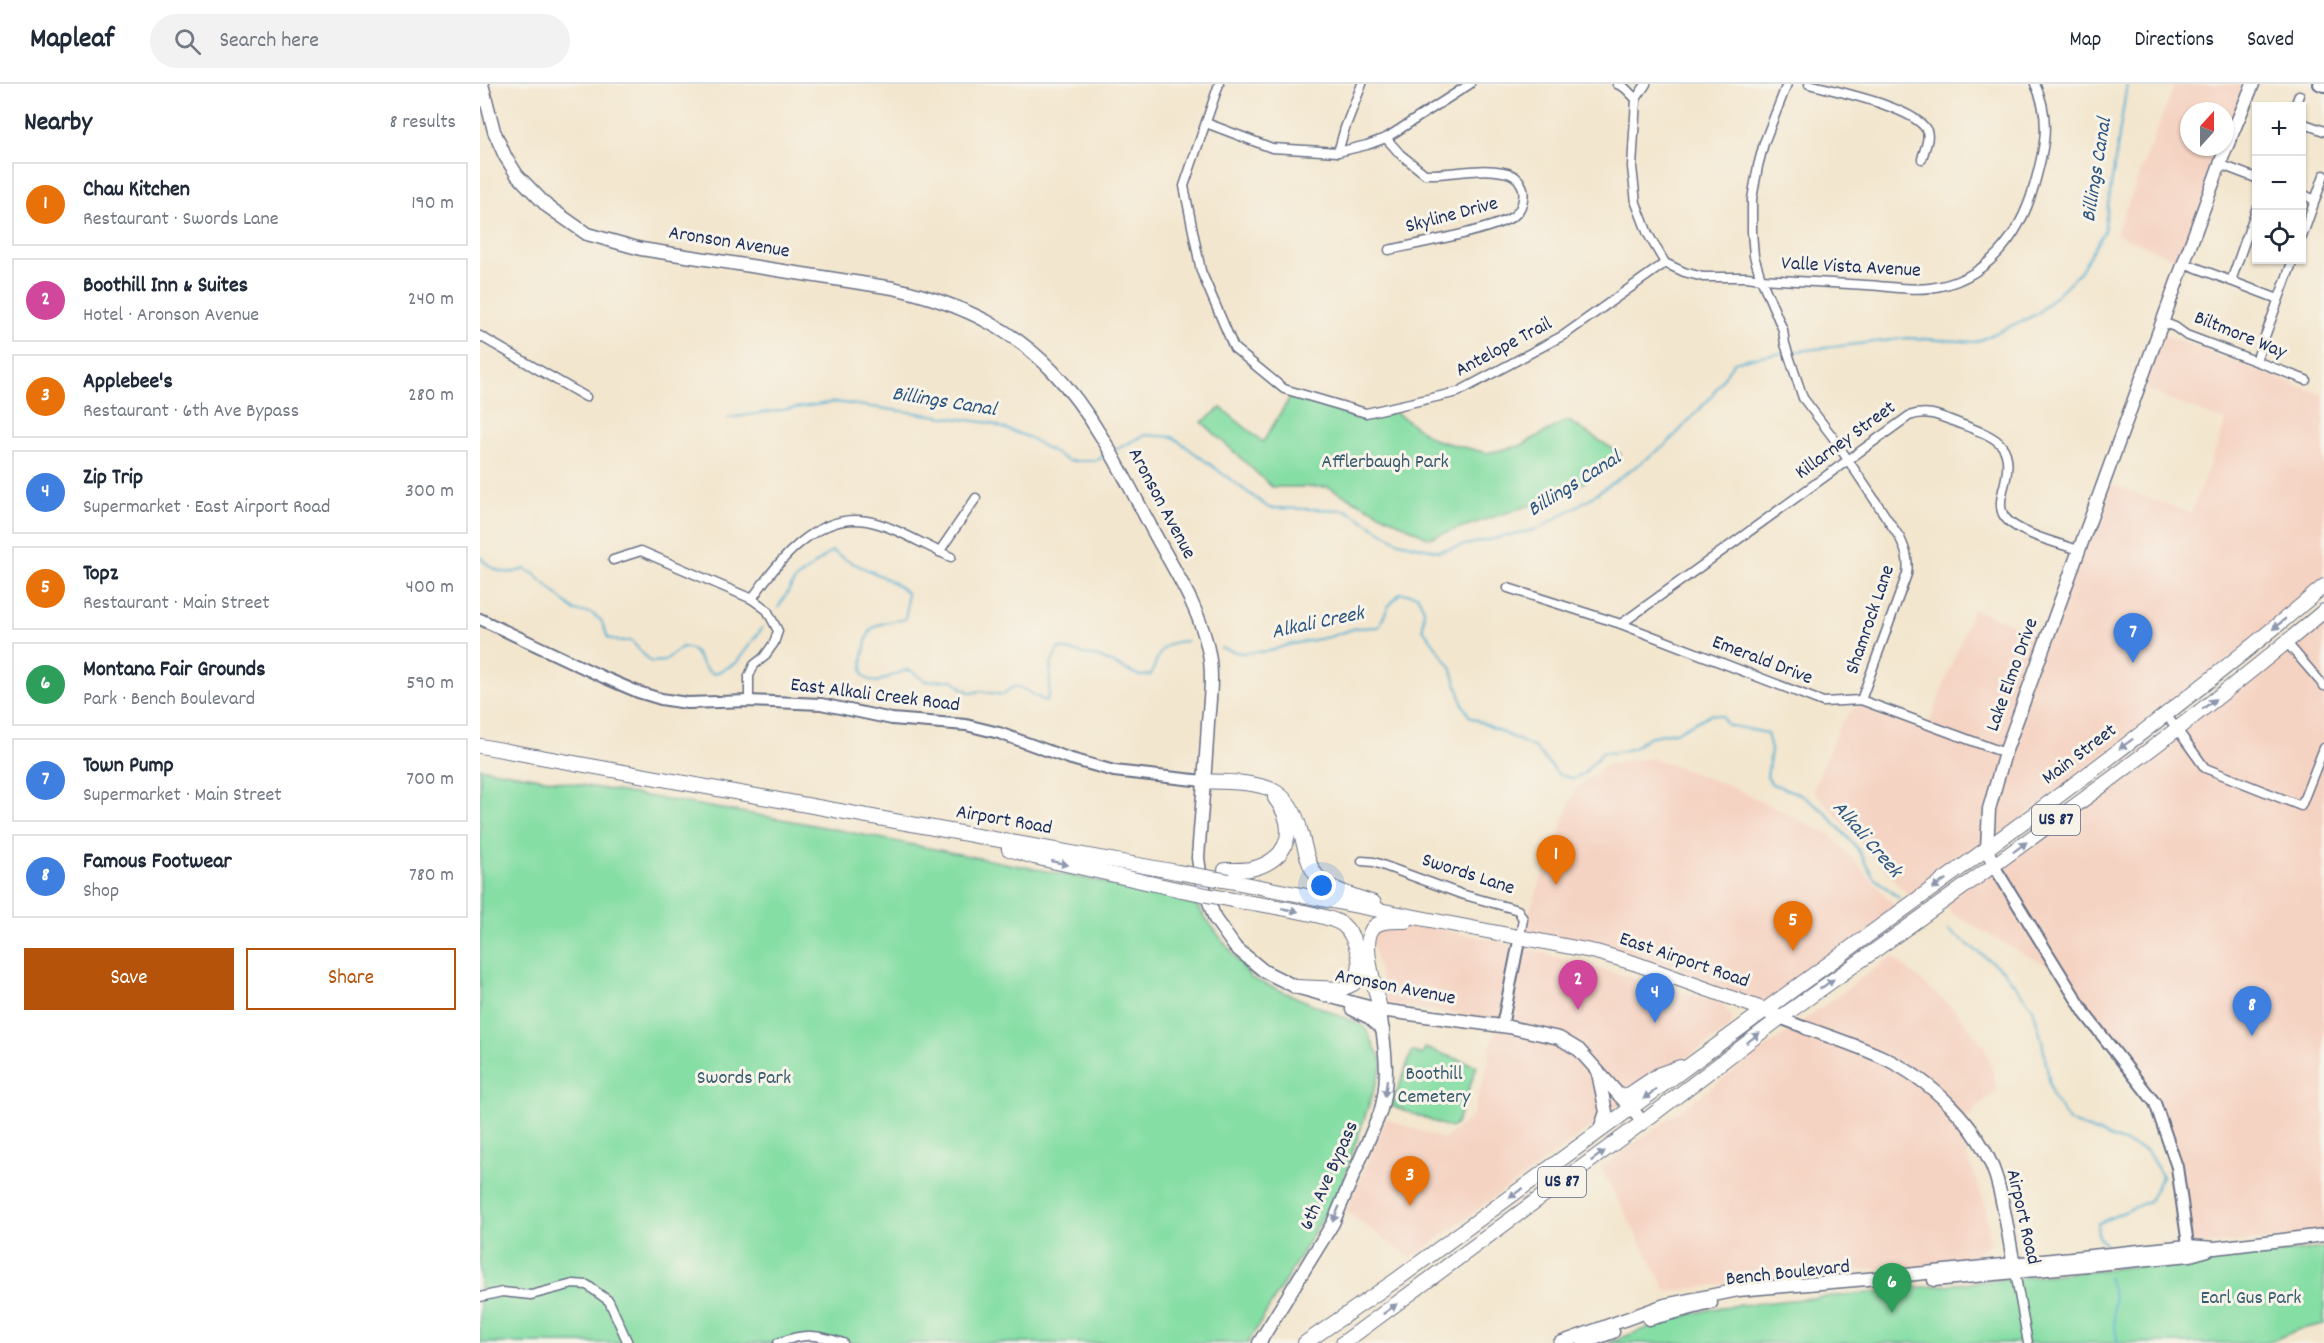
<!DOCTYPE html>
<html lang="en">
<head>
<meta charset="utf-8">
<style>
	:root { --surface:#fff; --page:#f2f2f3; --text:#1f2937; --muted:#747a83; --line:#e0e1e3; --accent:#b45309 }
	body { margin:0; font-family:Dekko,sans-serif; background:var(--page); color:var(--text) }
	.controls { position:absolute; right:18px; top:18px; display:grid; overflow:hidden; border-radius:0px; box-shadow:0 2px 4px #0004 }
	.controls button { width:54px; height:54px; display:grid; place-items:center; padding:0; border:0; border-bottom:2px solid var(--line); background:var(--surface); color:var(--text); font:30px sans-serif }
	.compass { position:absolute; left:1700px; top:18px; width:54px; height:54px; border-radius:50%; background:var(--surface); box-shadow:0 2px 4px #0004; rotate:21deg }
	.you { position:absolute; left:842px; top:802px; width:21px; height:21px; margin:-15px; border:4px solid #fff; border-radius:50%; background:#1a73e8; box-shadow:0 0 0 9px #1a73e833 }
	.badge { display:grid; place-items:center; width:39px; height:39px; border-radius:50%; background:var(--accent); color:#fff; font-size:20px; font-weight:700 }
	.pin { position:absolute; translate:-50% -50px; filter:drop-shadow(0 2px 3px #0008) }
	.pin::after { content:''; position:absolute; top:32px; width:21px; height:18px; background:inherit; clip-path:polygon(0 0,100% 0,50% 100%) }
	.list { margin:0; padding:0; list-style:none }
	h2 { display:flex; justify-content:space-between; align-items:center; height:78px; margin:0; padding:0 24px; font-size:26px }
	h2 small { font-size:20px; font-weight:400; color:var(--muted) }
	.list li { display:grid; grid-template-columns:39px 1fr auto; gap:18px; align-items:center; box-sizing:border-box; height:84px; margin:0 12px 12px; padding:0 12px; border:2px solid var(--line); border-radius:0px }
	.list b { display:block; font-size:22px; white-space:nowrap }
	.list p { margin:0; font-size:20px; white-space:nowrap; color:var(--muted) }
	.list em { font-size:20px; font-style:normal; color:var(--muted) }
	.actions { display:flex; gap:12px; padding:18px 24px }
	.actions a { flex:1; padding:14px 0; border:2px solid var(--accent); border-radius:0px; text-align:center; font-size:21px; color:var(--accent) }
	.actions .main { background:var(--accent); color:#fff }
	.icon { flex:none; width:33px; height:33px; fill:none; stroke:currentColor; stroke-width:2; stroke-linecap:round; stroke-linejoin:round }
	.map { position:relative; flex:none; width:1844px; height:1259px; overflow:hidden }
	header { display:flex; align-items:center; gap:36px; box-sizing:border-box; height:84px; padding:0 30px; background:var(--surface); border-bottom:2px solid var(--line) }
	header strong { font-size:28px }
	nav { display:flex; gap:33px; margin-inline-start:auto; font-size:21px }
	.search { width:420px; height:54px; background:var(--page); display:flex; align-items:center; gap:15px; box-sizing:border-box; padding:0 21px; border-radius:33px; color:var(--muted); font-size:22px }
	main { display:flex }
	aside { flex:1; background:var(--surface) }
	.map>svg:first-child { display:block }
</style>
</head>
<body>
<header>
<strong>Mapleaf</strong>
<div class="search"><svg class="icon" aria-label="search" viewBox="0 0 24 24"><circle cx="10" cy="10" r="6"/><path d="M15 15l6 6"/></svg>Search here</div>
<nav><a>Map</a><a>Directions</a><a>Saved</a></nav>
</header>
<main>
<aside>
<h2>Nearby<small>8 results</small></h2>
<ul class="list">
<li><span class="badge" style="background:#e8710a">1</span><div><b>Chau Kitchen</b><p>Restaurant · Swords Lane</p></div><em>190 m</em></li>
<li><span class="badge" style="background:#d1479c">2</span><div><b>Boothill Inn &amp; Suites</b><p>Hotel · Aronson Avenue</p></div><em>240 m</em></li>
<li><span class="badge" style="background:#e8710a">3</span><div><b>Applebee's</b><p>Restaurant · 6th Ave Bypass</p></div><em>280 m</em></li>
<li><span class="badge" style="background:#3f7fe0">4</span><div><b>Zip Trip</b><p>Supermarket · East Airport Road</p></div><em>300 m</em></li>
<li><span class="badge" style="background:#e8710a">5</span><div><b>Topz</b><p>Restaurant · Main Street</p></div><em>400 m</em></li>
<li><span class="badge" style="background:#2e9e5b">6</span><div><b>Montana Fair Grounds</b><p>Park · Bench Boulevard</p></div><em>590 m</em></li>
<li><span class="badge" style="background:#3f7fe0">7</span><div><b>Town Pump</b><p>Supermarket · Main Street</p></div><em>700 m</em></li>
<li><span class="badge" style="background:#3f7fe0">8</span><div><b>Famous Footwear</b><p>Shop</p></div><em>780 m</em></li>
</ul>
<div class="actions"><a class="main">Save</a><a>Share</a></div>
</aside>
<div class="map">
<svg width="1844" height="1259" viewBox="0 0 1844 1259">
	<rect width="100%" height="100%" fill="#f7f3e8"/>
	<filter id="ink" filterUnits="userSpaceOnUse"><feTurbulence type="fractalNoise" baseFrequency=".0167" numOctaves="2"/><feDisplacementMap in="SourceGraphic" scale="12" xChannelSelector="R" yChannelSelector="G"/><feConvolveMatrix kernelMatrix="1 2 1 2 8 2 1 2 1" color-interpolation-filters="sRGB"/></filter>
	<filter id="wash" filterUnits="userSpaceOnUse"><feTurbulence type="fractalNoise" baseFrequency=".008" numOctaves="4" result="noise"/><feDisplacementMap in="SourceGraphic" scale="24" xChannelSelector="R" yChannelSelector="G"/><feGaussianBlur stdDeviation="1.35" result="paint"/><feColorMatrix in="noise" values="0 0 0 0 0 0 0 0 0 0 0 0 0 0 0 0 0 1.4 0 .05"/><feComposite in="paint" operator="in"/></filter>
	<g filter="url(#wash)">
		<rect width="100%" height="100%" fill="#f3e6ce"/>
		<g fill="#f5d3c2" fill-rule="evenodd">
			<path d="M 1695,0 L 1773,0 L 1704,179 L 1636,150 ZM 1709,27 L 1745,27 L 1745,63 L 1709,63 Z"/>
			<path d="M 1678,249 L 1844,311 L 1844,501 L 1434,818 L 1333,706 L 1361,639 L 1381,616 L 1449,640 L 1493,525 L 1567,554 L 1624,398 L 1711,429 L 1746,338 L 1659,303 Z"/>
			<path d="M 1844,527 L 1844,1151 L 1708,1162 L 1697,1083 L 1675,1019 L 1577,885 L 1545,871 L 1473,830 L 1464,818 Z"/>
			<path d="M 1172,674 L 1255,704 L 1352,752 L 1420,828 L 1285,926 L 1149,878 L 1040,852 L 1096,704 L 1128,680 Z"/>
			<path d="M 945,843 L 1024,858 L 1241,919 L 1253,934 L 1250,943 L 931,1174 L 866,1128 L 906,1035 L 964,1055 L 992,1032 L 1007,984 L 1017,935 L 907,921 L 891,853 L 898,845 Z"/>
			<path d="M 1412,872 L 1475,926 L 1505,963 L 1517,1005 L 1477,1043 L 1505,1120 L 1510,1159 L 1489,1175 L 1430,1184 L 1331,1187 L 1187,1208 L 1121,1084 Z"/>
		</g>
		<g fill="#85dea4" stroke="#508681" stroke-width="1.5">
			<path d="M 811,312 L 880,335 L 913,327 L 955,356 L 1007,369 L 1040,362 L 1087,336 L 1141,370 L 1091,408 L 949,454 L 848,403 L 792,403 L 722,338 L 741,324 L 783,358 Z"/>
			<path d="M 0,684 L 318,738 L 712,816 L 771,894 L 884,942 L 903,979 L 860,1105 L 768,1259 L 0,1259 Z"/>
			<path d="M 945,964 L 997,982 L 976,1040 L 971,1044 L 912,1022 L 932,967 L 942,971 Z"/>
			<path d="M 1844,1164 L 1844,1240 L 1817,1246 L 1787,1259 L 1128,1259 L 1191,1235 L 1241,1223 Z"/>
		</g>
		<g fill="none" stroke-linecap="round" stroke-linejoin="round">
			<g stroke="#54afd2" stroke-width="2">
				<path d="M 1310,268 L 1428,254 L 1496,258 L 1557,230 L 1600,188 L 1624,147 L 1647,0"/>
				<path d="M 248,334 L 355,318 L 510,339 L 548,353 L 588,377 L 615,377 L 628,370"/>
				<path d="M 635,366 L 665,351 L 693,353 L 789,424 L 866,426 L 919,458 L 958,467 L 1058,445 L 1109,415 L 1186,361 L 1230,314 L 1254,278 L 1280,272 L 1305,269"/>
				<path d="M 0,473 C 13,488 26,492 45,485 L 54,490 L 95,527 L 111,529 L 121,536 L 128,554 L 138,557 L 151,557 L 171,578 L 184,577 L 202,563 C 222,564 215,582 234,590 L 256,579 L 283,543"/>
				<path d="M 298,524 L 315,496 L 352,467 C 375,484 405,489 427,509 L 427,524 L 425,535 C 415,537 399,538 392,545 C 386,550 379,585 384,592 C 387,596 392,597 397,598 L 426,586 L 432,587 L 445,597 L 474,596 L 483,605 L 492,609 L 499,607 L 523,611 C 540,592 546,611 566,617 L 569,611 L 571,580 L 579,564 L 621,574 L 660,592 L 671,591 C 679,569 681,557 707,557"/>
				<path d="M 741,564 L 761,569 L 791,567 L 807,561 L 849,553 L 876,544 L 899,543 L 908,523 L 920,509 L 937,511 L 944,525 L 943,545 L 971,583 L 983,621 L 990,633 L 1055,664 L 1078,690 L 1094,695 L 1105,688 L 1123,668 L 1134,669 L 1154,664 L 1168,653 L 1199,647 L 1231,630 L 1242,632 L 1247,641 L 1287,649 L 1291,666 L 1287,693 L 1292,700 L 1320,710 L 1345,728 L 1377,764 L 1394,794 L 1419,814"/>
				<path d="M 1468,846 L 1523,886 L 1553,924 L 1562,957 L 1572,1012 L 1590,1038 L 1667,1067 L 1682,1092 L 1669,1117 L 1617,1140 L 1619,1154 L 1625,1160"/>
				<path d="M 1628,1192 L 1634,1212 L 1634,1239 L 1638,1259"/>
			</g>
		</g>
	</g>
	<g filter="url(#ink)">
		<g fill="none" stroke-linecap="round" stroke-linejoin="round">
			<defs>
				<g id="minor">
					<path d="M 739,0 L 704,102 L 721,187 L 754,264 L 804,305 L 886,329 L 978,308 L 1084,251 L 1185,179"/>
					<path d="M 1137,0 L 1145,4 L 1156,15"/>
					<path d="M 1166,0 L 1156,15 L 1152,83 L 1156,119 L 1168,150 L 1185,179 L 1204,188 L 1223,193 L 1267,193 L 1281,195 C 1316,197 1351,199 1386,201 C 1406,202 1430,207 1450,204 C 1505,197 1540,153 1554,102 C 1564,67 1572,35 1555,0"/>
					<path d="M 1307,0 L 1284,59 L 1278,82 L 1272,115 L 1272,148 L 1274,172 L 1281,195 L 1303,246 L 1305,260 L 1323,314 L 1352,352 L 1420,454 C 1426,467 1429,476 1427,490 L 1381,616"/>
					<path d="M 1329,0 C 1354,7 1436,23 1447,47 C 1450,55 1444,66 1442,75"/>
					<path d="M 1815,22 L 1819,11"/>
					<path d="M 726,39 L 792,64 L 858,68 L 887,61 L 906,54 L 990,0"/>
					<path d="M 1822,39 L 1844,47"/>
					<path d="M 906,54 L 920,70 L 945,90 C 971,91 998,83 1023,88 C 1030,89 1038,93 1041,100 C 1046,108 1043,123 1036,130 C 1021,145 935,160 909,166"/>
					<path d="M 858,68 L 865,44 L 882,0"/>
					<path d="M 1739,80 L 1776,94"/>
					<path d="M 1822,110 L 1835,116"/>
					<path d="M 1822,153 L 1844,91"/>
					<path d="M 1704,179 L 1798,215"/>
					<path d="M 1751,197 L 1776,126"/>
					<path d="M 1682,238 L 1695,243 L 1706,251 L 1826,296"/>
					<path d="M 0,252 L 106,313"/>
					<path d="M 1776,277 L 1813,176"/>
					<path d="M 459,468 L 496,414"/>
					<path d="M 133,476 L 161,467 L 272,515 L 287,526 L 298,547 L 294,559 L 284,573 L 274,581 L 269,592 L 269,617"/>
					<path d="M 1028,504 L 1141,540 L 1343,618 L 1381,616 L 1525,669"/>
					<path d="M 272,515 C 297,478 337,428 387,437 C 412,441 447,463 471,473"/>
					<path d="M 1141,540 L 1429,332 C 1447,325 1460,332 1478,339 C 1517,354 1537,358 1523,406 C 1521,415 1519,424 1524,432 C 1535,449 1581,460 1599,466"/>
					<path d="M 1807,559 L 1844,602"/>
					<path d="M 1686,630 L 1725,684 L 1821,722 L 1844,664"/>
					<path d="M 882,777 L 894,778 L 981,810 L 1038,826 L 1043,835 L 1040,852"/>
					<path d="M 1535,1188 L 1548,1259"/>
					<path d="M 0,1213 L 22,1208 L 51,1211 L 93,1200 L 107,1201 L 129,1217 L 148,1259"/>
					<path d="M 298,1259 C 325,1249 337,1250 363,1259"/>
				</g>
				<g id="tertiary">
					<path d="M 1839,0 L 1844,2"/>
					<path d="M 0,535 L 123,593 L 158,608 L 181,615 L 207,619 L 269,617 L 341,620 L 412,635 L 486,641 L 519,649 L 588,674 L 634,687 L 723,697"/>
					<path d="M 1514,782 L 1606,931 L 1675,1019 L 1697,1083 L 1709,1168"/>
					<path d="M 1300,934 L 1326,944"/>
					<path d="M 1022,942 L 1040,852"/>
				</g>
				<g id="secondary">
					<path d="M 2,0 L 14,47 L 25,72 L 37,91 L 67,122 L 107,150 L 161,165 L 413,204 C 567,239 605,317 673,447 C 694,486 721,526 729,570 C 733,592 730,616 728,638 C 726,683 721,729 718,774 L 721,795 L 735,835 L 755,863 L 784,887 L 816,903 L 877,920 L 900,926 L 1029,943 L 1079,954 L 1099,966 L 1163,1038"/>
					<path d="M 1514,782 L 1507,765 L 1509,725 L 1525,669 L 1744,69 L 1773,0"/>
					<path d="M 872,925 L 890,934 L 903,946"/>
					<path d="M 1326,944 C 1351,953 1378,962 1402,973 C 1451,996 1499,1041 1516,1093 C 1525,1123 1529,1156 1535,1187"/>
					<path d="M 1118,989 L 1126,1028 L 1119,1048"/>
					<path d="M 1454,1196 L 1710,1171 L 1728,1166"/>
					<path d="M 1169,1235 L 1231,1219"/>
					<path d="M 779,1259 L 853,1139 L 900,1029 C 911,993 904,962 900,926"/>
					<path d="M 1080,1259 L 1185,1221 L 1258,1206 L 1387,1195 L 1708,1162 L 1735,1164 L 1844,1151"/>
					<path d="M 1104,1259 L 1133,1248"/>
				</g>
				<g id="primary">
					<path d="M 1285,926 C 1474,788 1666,654 1844,502"/>
					<path d="M 1300,934 C 1484,803 1670,673 1844,527"/>
				</g>
				<g id="trunk">
					<path d="M 0,662 L 697,788"/>
					<path d="M 723,697 C 771,700 808,693 821,749 C 825,763 827,780 837,792 C 850,807 876,812 894,819"/>
					<path d="M 529,765 L 554,773 L 701,806"/>
					<path d="M 745,786 C 756,786 768,787 778,783 C 812,771 816,741 795,714"/>
					<path d="M 749,797 L 1116,868 L 1154,879 L 1285,926 L 1300,934 L 1163,1038 L 863,1259"/>
					<path d="M 753,816 C 775,820 849,829 863,841 C 870,847 874,856 877,865 C 881,879 881,888 873,900 L 862,905 L 816,903"/>
					<path d="M 900,926 C 897,906 876,850 898,840 C 906,836 917,837 926,837"/>
					<path d="M 1141,1012 L 1150,1010 L 1180,990 L 1200,983"/>
					<path d="M 825,1259 L 919,1194 L 1285,926"/>
				</g>
			</defs>
			<use href="#minor" stroke="#676f85" stroke-width="11"/>
			<use href="#tertiary" stroke="#676f85" stroke-width="14"/>
			<use href="#secondary" stroke="#676f85" stroke-width="15"/>
			<use href="#primary" stroke="#676f85" stroke-width="16"/>
			<use href="#trunk" stroke="#676f85" stroke-width="16"/>
			<use href="#minor" stroke="#fff" stroke-width="8"/>
			<use href="#tertiary" stroke="#fff" stroke-width="10"/>
			<use href="#secondary" stroke="#fff" stroke-width="12"/>
			<use href="#primary" stroke="#fff" stroke-width="14"/>
			<use href="#trunk" stroke="#fff" stroke-width="14"/>
			<defs>
				<g id="trunk-bridge">
					<path d="M 697,788 L 749,797"/>
					<path d="M 701,806 L 753,816"/>
				</g>
			</defs>
			<use href="#trunk-bridge" stroke="#676f85" stroke-width="16" stroke-linecap="butt"/>
			<use href="#trunk-bridge" stroke="#fff" stroke-width="14"/>
		</g>
		<defs><path id="oneway-solid" d="M-6-.8H1V-3.2L6.5 0L1 3.2V.8H-6Z" transform="scale(1.5)"/></defs>
		<g fill="#8d97ae">
			<use href="#oneway-solid" transform="translate(1799 540) rotate(140)"/>
			<use href="#oneway-solid" transform="translate(1729 620) rotate(-38)"/>
			<use href="#oneway-solid" transform="translate(1646 660) rotate(143)"/>
			<use href="#oneway-solid" transform="translate(1540 763) rotate(-37)"/>
			<use href="#oneway-solid" transform="translate(580 779) rotate(13)"/>
			<use href="#oneway-solid" transform="translate(1459 800) rotate(144)"/>
			<use href="#oneway-solid" transform="translate(810 826) rotate(11)"/>
			<use href="#oneway-solid" transform="translate(1347 900) rotate(-35)"/>
			<use href="#oneway-solid" transform="translate(1273 954) rotate(-37)"/>
			<use href="#oneway-solid" transform="translate(906 1004) rotate(97)"/>
			<use href="#oneway-solid" transform="translate(1170 1010) rotate(143)"/>
			<use href="#oneway-solid" transform="translate(1118 1072) rotate(-36)"/>
			<use href="#oneway-solid" transform="translate(1036 1109) rotate(144)"/>
			<use href="#oneway-solid" transform="translate(856 1130) rotate(114)"/>
			<use href="#oneway-solid" transform="translate(910 1225) rotate(-36)"/>
		</g>
	</g>
	<g text-anchor="middle" dominant-baseline="central" stroke-width="6" stroke-linejoin="round" paint-order="stroke">
		<g fill="#f7f3e8" stroke="#5d6a87" stroke-width="1.5">
			<rect x="1552" y="721" width="48" height="30" rx="4.5"/>
			<rect x="1058" y="1083" width="48" height="30" rx="4.5"/>
		</g>
		<g font-size="18" font-weight="bold" fill="#1b2f5e">
			<text x="1576" y="736">US 87</text>
			<text x="1082" y="1098">US 87</text>
		</g>
		<g font-size="20" fill="#1b2f5e" stroke="#f7f3e8">
			<text transform="translate(972 132) rotate(-15)">Skyline Drive</text>
			<text transform="translate(249 159) rotate(9)">Aronson Avenue</text>
			<text transform="translate(1371 184) rotate(3)">Valle Vista Avenue</text>
			<text transform="translate(1760 252) rotate(22)">Biltmore Way</text>
			<text transform="translate(1024 264) rotate(-28)">Antelope Trail</text>
			<text transform="translate(1366 357) rotate(-36)">Killarney Street</text>
			<text transform="translate(681 420) rotate(62)">Aronson Avenue</text>
			<text transform="translate(1391 536) rotate(-71)">Shamrock Lane</text>
			<text transform="translate(1282 577) rotate(21)">Emerald Drive</text>
			<text transform="translate(1533 591) rotate(-70)">Lake Elmo Drive</text>
			<text transform="translate(395 612) rotate(7)">East Alkali Creek Road</text>
			<text transform="translate(1600 671) rotate(-37)">Main Street</text>
			<text transform="translate(524 737) rotate(10)">Airport Road</text>
			<text transform="translate(988 791) rotate(18)">Swords Lane</text>
			<text transform="translate(1204 877) rotate(19)">East Airport Road</text>
			<text transform="translate(915 904) rotate(11)">Aronson Avenue</text>
			<text transform="translate(850 1092) rotate(-66)">6th Ave Bypass</text>
			<text transform="translate(1542 1133) rotate(77)">Airport Road</text>
			<text transform="translate(1308 1190) rotate(-6)">Bench Boulevard</text>
		</g>
		<g font-size="20" fill="#365b70" stroke="#f7f3e8">
			<text x="905" y="379">Afflerbaugh Park</text>
			<text x="954" y="991">Boothill<tspan x="954" dy="23">Cemetery</tspan></text>
			<text x="264" y="995">Swords Park</text>
			<text x="1771" y="1215">Earl Gus Park</text>
		</g>
		<g font-size="21" font-style="italic" fill="#2c5581" stroke="#f7f3e8">
			<text transform="translate(1618 86) rotate(-81)">Billings Canal</text>
			<text transform="translate(464 319) rotate(9)">Billings Canal</text>
			<text transform="translate(1095 401) rotate(-32)">Billings Canal</text>
			<text transform="translate(838 540) rotate(-12)">Alkali Creek</text>
			<text transform="translate(1386 756) rotate(49)">Alkali Creek</text>
		</g>
	</g>
</svg>
<div class="controls">
<button>+</button>
<button>−</button>
<button><svg class="icon" aria-label="locate" viewBox="0 0 24 24"><circle cx="12" cy="12" r="6"/><path d="M12 2v4M12 18v4M2 12h4M18 12h4"/></svg></button>
</div>
<svg class="compass" viewBox="-18 -18 36 36"><path d="M0-13l5 13h-10z" fill="#e53935"/><path d="M0 13l5-13h-10z" fill="#747a83"/></svg>
<div class="you"></div>
<div class="pin badge" style="left:1076px;top:801px;background:#e8710a">1</div>
<div class="pin badge" style="left:1098px;top:926px;background:#d1479c">2</div>
<div class="pin badge" style="left:930px;top:1122px;background:#e8710a">3</div>
<div class="pin badge" style="left:1175px;top:939px;background:#3f7fe0">4</div>
<div class="pin badge" style="left:1313px;top:867px;background:#e8710a">5</div>
<div class="pin badge" style="left:1412px;top:1229px;background:#2e9e5b">6</div>
<div class="pin badge" style="left:1653px;top:579px;background:#3f7fe0">7</div>
<div class="pin badge" style="left:1772px;top:952px;background:#3f7fe0">8</div>
</div>
</main>
</body>
</html>
